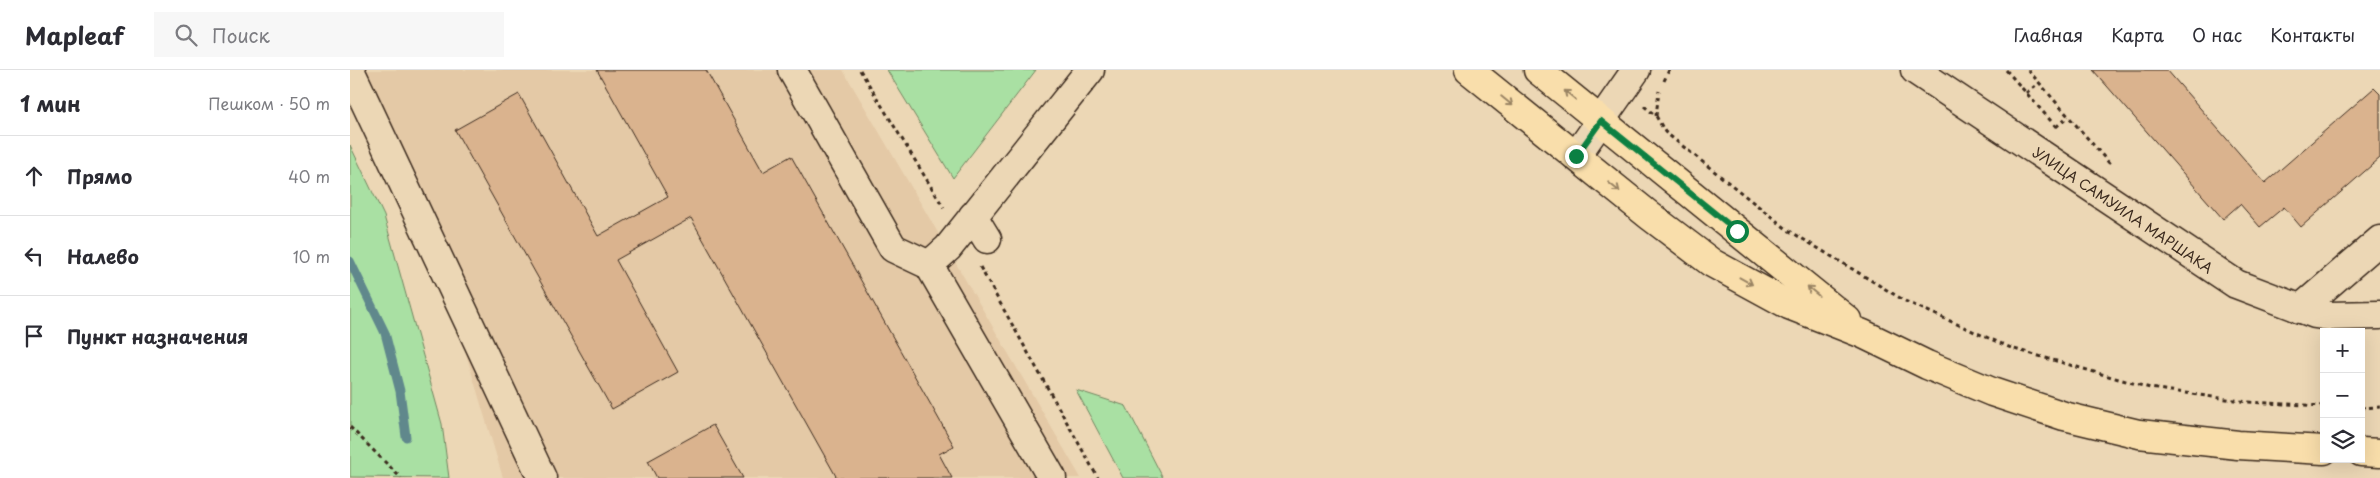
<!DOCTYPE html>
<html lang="ru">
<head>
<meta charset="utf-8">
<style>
	:root { --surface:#fff; --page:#f7f7f7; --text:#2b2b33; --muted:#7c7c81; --line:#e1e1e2 }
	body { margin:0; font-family:"Playpen Sans",sans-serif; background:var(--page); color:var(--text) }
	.controls { position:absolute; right:15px; bottom:15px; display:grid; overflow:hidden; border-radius:0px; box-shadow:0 5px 20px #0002 }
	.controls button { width:45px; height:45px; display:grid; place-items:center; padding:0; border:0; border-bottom:1px solid var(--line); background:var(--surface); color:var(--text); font:25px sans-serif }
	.stop { position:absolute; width:15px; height:15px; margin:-11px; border:4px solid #0b8043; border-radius:50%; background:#fff }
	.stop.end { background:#0b8043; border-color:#fff; box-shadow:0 1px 5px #0008 }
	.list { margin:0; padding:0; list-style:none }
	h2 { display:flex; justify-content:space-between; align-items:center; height:65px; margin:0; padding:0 20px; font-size:21px }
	h2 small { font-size:16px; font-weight:400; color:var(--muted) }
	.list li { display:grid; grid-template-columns:32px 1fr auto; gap:15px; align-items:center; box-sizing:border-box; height:80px; padding:0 20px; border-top:1px solid var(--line) }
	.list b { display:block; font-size:19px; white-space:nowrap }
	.list em { font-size:16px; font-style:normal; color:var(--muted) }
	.icon { flex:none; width:28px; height:28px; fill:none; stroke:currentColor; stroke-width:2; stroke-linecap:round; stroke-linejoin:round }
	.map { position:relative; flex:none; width:2030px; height:408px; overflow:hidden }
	header { display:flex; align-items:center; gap:30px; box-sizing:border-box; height:70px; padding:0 25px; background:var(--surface); border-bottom:1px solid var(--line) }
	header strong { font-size:24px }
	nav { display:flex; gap:28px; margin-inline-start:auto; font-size:18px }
	.search { width:350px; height:45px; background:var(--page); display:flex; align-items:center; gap:12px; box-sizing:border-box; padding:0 18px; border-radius:0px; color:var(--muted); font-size:19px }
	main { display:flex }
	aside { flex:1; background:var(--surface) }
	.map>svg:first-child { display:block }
</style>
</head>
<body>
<header>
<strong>Mapleaf</strong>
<div class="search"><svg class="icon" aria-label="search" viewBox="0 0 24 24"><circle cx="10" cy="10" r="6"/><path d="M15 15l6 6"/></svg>Поиск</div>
<nav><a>Главная</a><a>Карта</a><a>О нас</a><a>Контакты</a></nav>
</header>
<main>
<aside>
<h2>1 мин<small>Пешком · 50 m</small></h2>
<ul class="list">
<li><svg class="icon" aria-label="ahead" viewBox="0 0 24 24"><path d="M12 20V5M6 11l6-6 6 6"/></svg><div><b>Прямо</b></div><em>40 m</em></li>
<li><svg class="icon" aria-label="left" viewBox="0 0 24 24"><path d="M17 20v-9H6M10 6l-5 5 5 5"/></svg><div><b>Налево</b></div><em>10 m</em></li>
<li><svg class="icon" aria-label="arrive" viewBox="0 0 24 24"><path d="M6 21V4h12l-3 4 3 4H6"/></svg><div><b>Пункт назначения</b></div></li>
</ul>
</aside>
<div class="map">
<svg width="2030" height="408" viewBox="0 0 2030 408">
	<rect width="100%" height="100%" fill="#ecd7b5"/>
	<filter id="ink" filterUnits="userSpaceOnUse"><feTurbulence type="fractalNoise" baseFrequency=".02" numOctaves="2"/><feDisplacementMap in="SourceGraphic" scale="10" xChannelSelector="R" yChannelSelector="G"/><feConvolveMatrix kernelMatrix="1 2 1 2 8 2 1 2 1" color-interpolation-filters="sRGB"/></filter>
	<g filter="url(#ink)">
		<path fill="#e4c9a6" d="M 0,0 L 493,0 L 731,408 L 153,408 L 110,264 Z"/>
		<g fill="#a9e0a3" stroke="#728560">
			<path d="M 537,0 L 686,0 L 603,108 Z"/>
			<path d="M 0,75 L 34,146 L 92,354 L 99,408 L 0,407 Z"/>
			<path d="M 726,320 L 776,336 L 813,408 L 773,408 Z"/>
		</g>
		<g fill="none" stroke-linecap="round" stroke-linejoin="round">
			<path stroke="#60888c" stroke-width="9" d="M 0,191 L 35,263 L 50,321 L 56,367"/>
		</g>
		<g fill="#dab38e" stroke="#3b2a1e">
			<path d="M 247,0 L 356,0 L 413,102 L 441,86 L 604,376 L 589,384 L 602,408 L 487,408 L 341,148 L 266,190 L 328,302 L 262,339 L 105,60 L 169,24 L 248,166 L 318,127 Z"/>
			<path d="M 1743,0 L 1817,0 L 1915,113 L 2024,18 L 2030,24 L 2030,88 L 1951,157 L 1934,137 L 1910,157 L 1890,134 L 1873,149 Z"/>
			<path d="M 363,355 L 393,408 L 307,408 L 298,391 Z"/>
		</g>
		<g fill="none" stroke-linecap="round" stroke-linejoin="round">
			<defs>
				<g id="minor">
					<path d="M 0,0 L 192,408"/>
					<path d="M 442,0 L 543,178 L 579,195 L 702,408"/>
					<path d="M 1565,0 L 1886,214 L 1965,244 L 1979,246 L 2030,245"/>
					<path d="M 1226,86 L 1286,0"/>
					<path d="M 623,146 L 637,169"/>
					<path d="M 579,195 L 598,178 L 740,0"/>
					<path d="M 1950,239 L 2030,170"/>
				</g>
				<g id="major">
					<path d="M 1119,0 L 1300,146 L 1362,193 L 1439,235 L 1513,264 L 1577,295 L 1642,322 L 1714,346 L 1789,364 L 1888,375 L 1974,380"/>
					<path d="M 1188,0 L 1497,250"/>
					<path d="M 2011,382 L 2030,383"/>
				</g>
			</defs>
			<use href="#minor" stroke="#3b2a1e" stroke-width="31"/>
			<use href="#major" stroke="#3b2a1e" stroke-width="31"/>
			<g stroke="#3b2a1e" stroke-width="3" stroke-dasharray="4 4" stroke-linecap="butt">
				<path d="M 510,0 L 594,138"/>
				<path d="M 1656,0 L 1708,59"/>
				<path d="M 1678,0 L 1760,94"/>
				<path d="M 1314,11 L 1319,0"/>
				<path d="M 1676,23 L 1689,13"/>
				<path d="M 1294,36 L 1306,46 L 1315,62 L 1438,160 L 1555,231 L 1661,278 L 1800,318 L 1898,332 L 1974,336"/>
				<path d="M 1306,46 L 1309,21"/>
				<path d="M 1706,57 L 1718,46"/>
				<path d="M 630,197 L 748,408"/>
				<path d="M 2011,338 L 2030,337"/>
				<path d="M 0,357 L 51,408"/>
			</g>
			<use href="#minor" stroke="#ecd7b5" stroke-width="28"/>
			<use href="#major" stroke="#f9deab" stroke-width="28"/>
		</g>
		<defs><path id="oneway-shaft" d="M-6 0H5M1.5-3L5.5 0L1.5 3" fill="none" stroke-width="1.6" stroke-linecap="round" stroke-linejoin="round" transform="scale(1.25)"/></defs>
		<g stroke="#9a8464">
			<use href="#oneway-shaft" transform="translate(1220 25) rotate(-141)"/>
			<use href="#oneway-shaft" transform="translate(1157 31) rotate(39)"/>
			<use href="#oneway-shaft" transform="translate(1264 117) rotate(39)"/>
			<use href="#oneway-shaft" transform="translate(1396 211) rotate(29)"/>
			<use href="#oneway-shaft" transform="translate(1463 221) rotate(-140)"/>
		</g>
	</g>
	<g fill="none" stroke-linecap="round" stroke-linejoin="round" filter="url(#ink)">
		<path stroke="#0b8043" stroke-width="6" d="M 1226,86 L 1251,51 L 1387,161"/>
	</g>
	<g text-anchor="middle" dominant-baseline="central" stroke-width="4" stroke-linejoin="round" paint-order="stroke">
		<g font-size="14" fill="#3b2a1e" stroke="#ecd7b5">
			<text transform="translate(1773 140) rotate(34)">УЛИЦА САМУИЛА МАРШАКА</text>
		</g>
	</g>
</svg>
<div class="controls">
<button>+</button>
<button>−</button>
<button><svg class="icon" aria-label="layers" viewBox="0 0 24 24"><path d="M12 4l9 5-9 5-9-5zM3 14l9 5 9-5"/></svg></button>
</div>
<div class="stop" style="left:1387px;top:161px"></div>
<div class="stop end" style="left:1226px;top:86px"></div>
</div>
</main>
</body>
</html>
